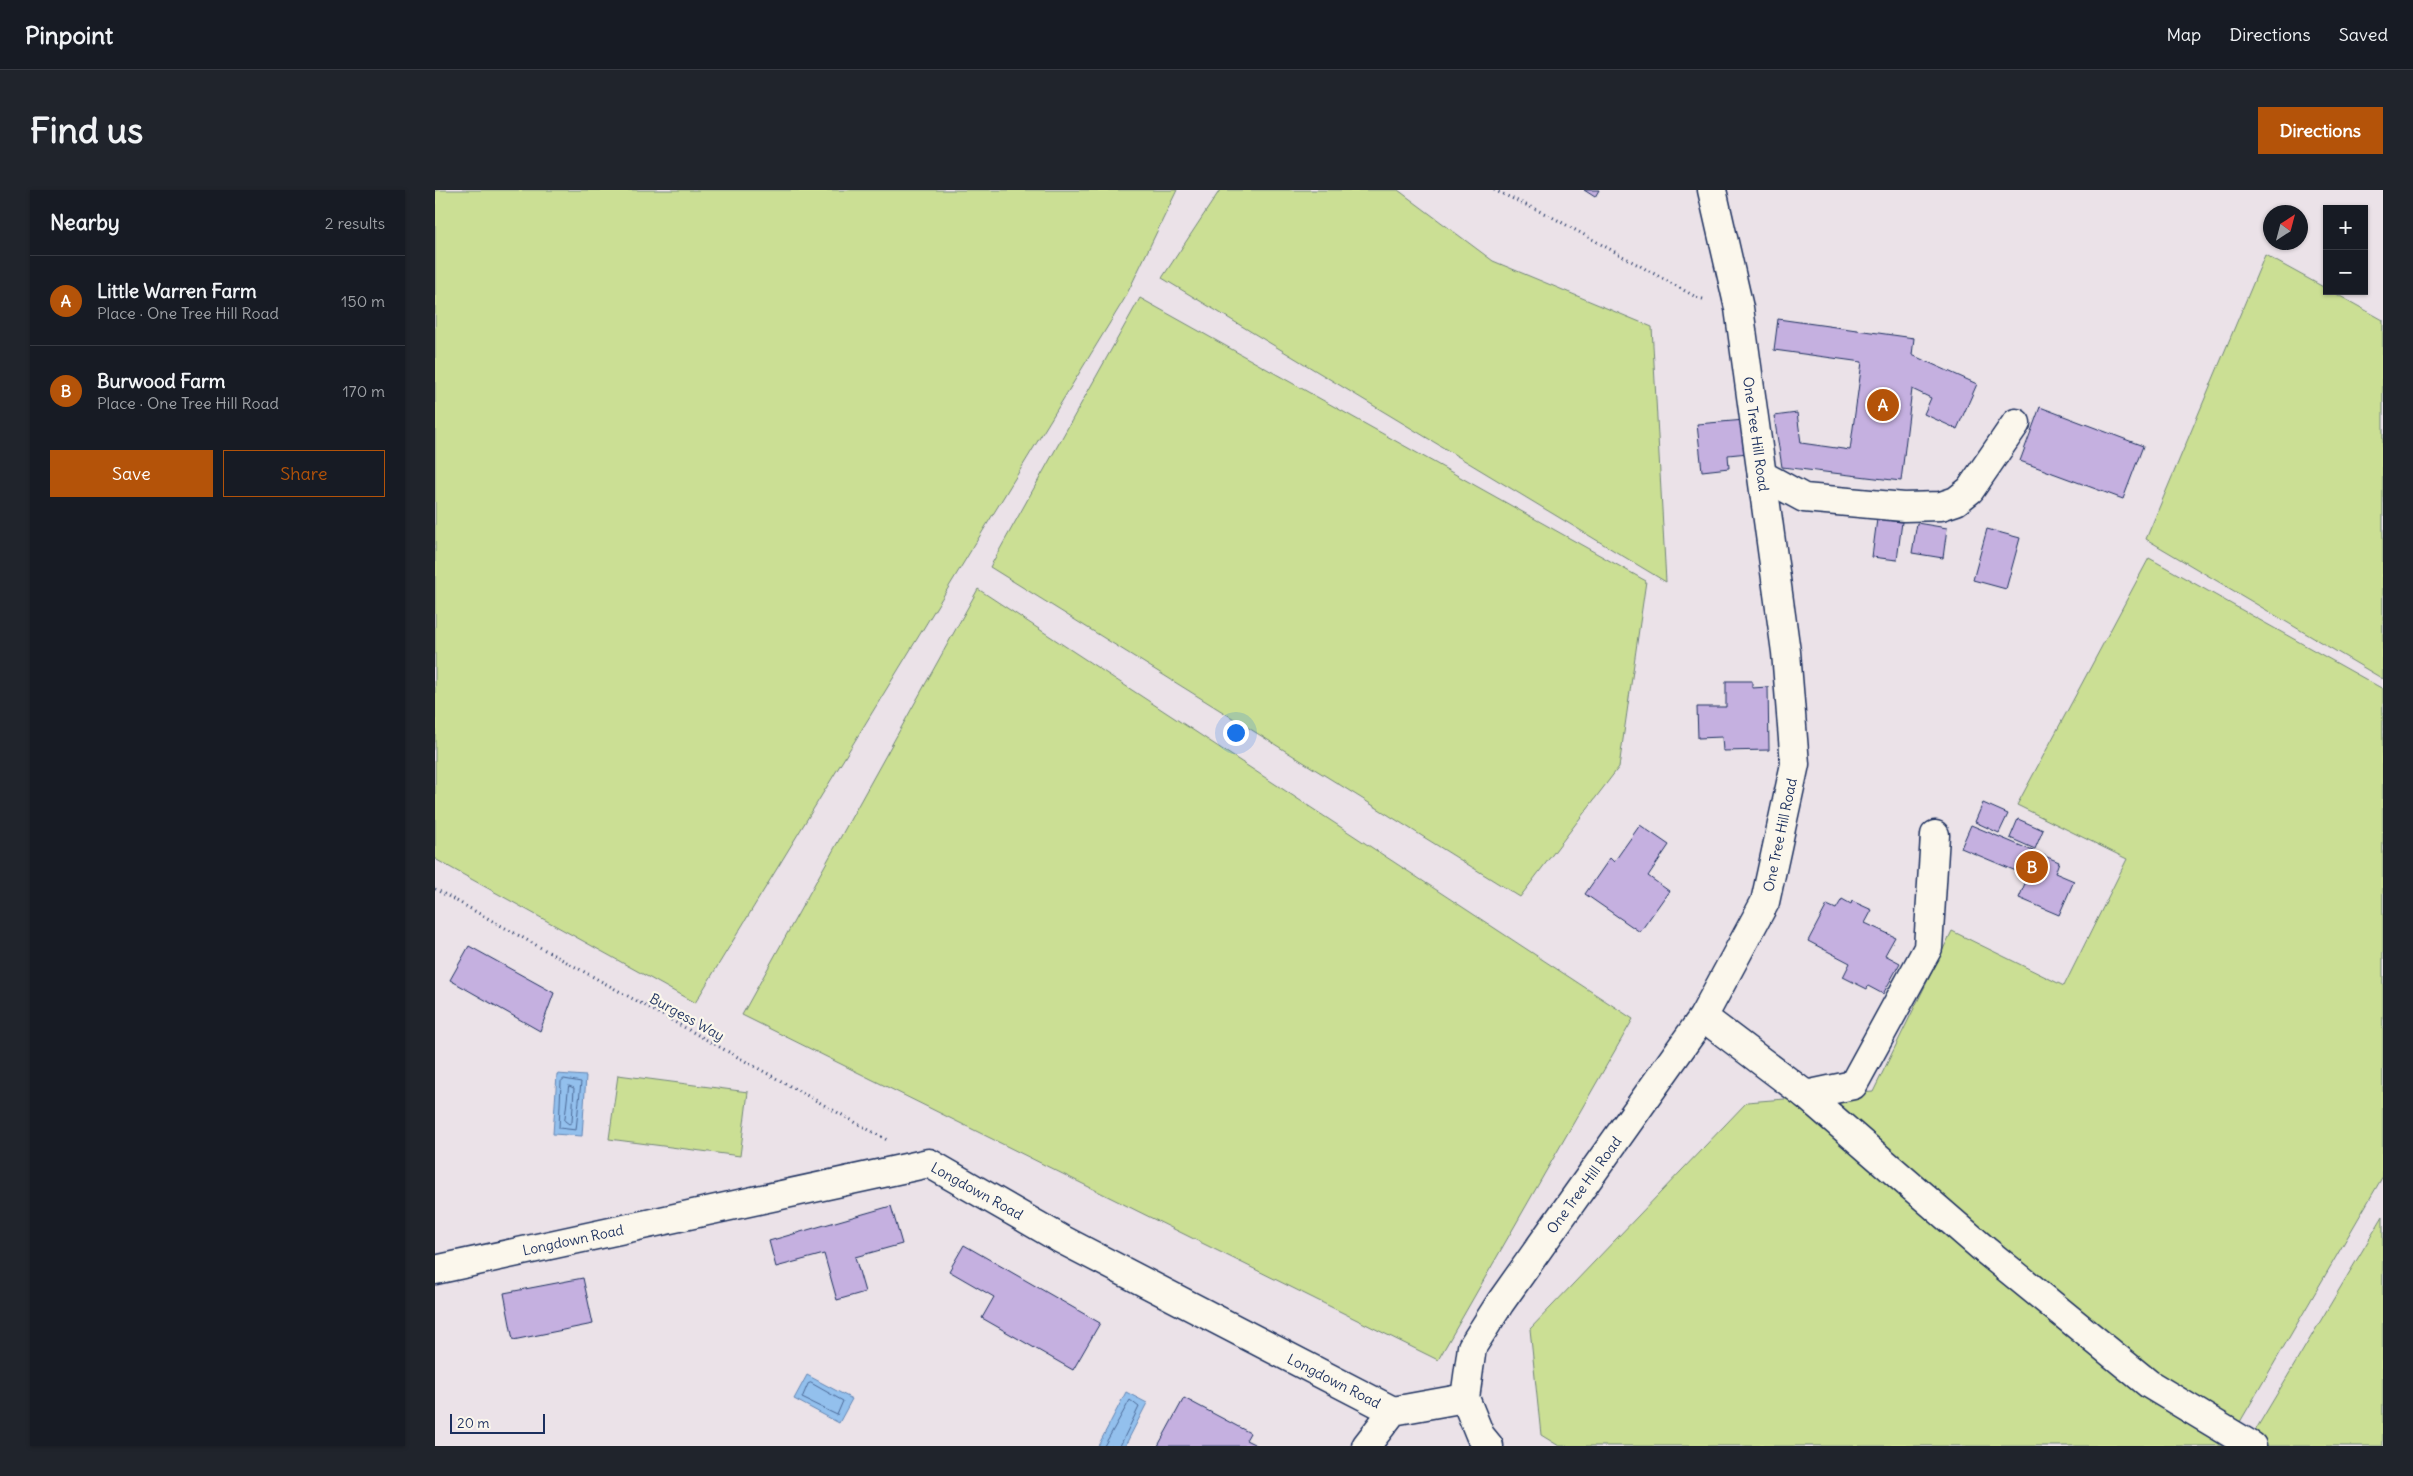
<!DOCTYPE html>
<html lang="en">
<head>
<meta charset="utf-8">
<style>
	:root { --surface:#171b24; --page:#20242c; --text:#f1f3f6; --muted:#9ea1a6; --line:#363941; --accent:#b45309 }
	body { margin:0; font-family:Delius,sans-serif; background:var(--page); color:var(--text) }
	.controls { position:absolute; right:15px; top:15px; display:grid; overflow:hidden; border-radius:0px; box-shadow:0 1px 4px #0004 }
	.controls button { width:45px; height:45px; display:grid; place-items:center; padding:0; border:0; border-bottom:1px solid var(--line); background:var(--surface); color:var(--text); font:25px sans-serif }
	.compass { position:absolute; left:1828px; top:15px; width:45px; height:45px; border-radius:50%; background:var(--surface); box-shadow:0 1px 4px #0004; rotate:36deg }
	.scale { position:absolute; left:15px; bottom:12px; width:95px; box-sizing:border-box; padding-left:5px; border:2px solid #1b2f5e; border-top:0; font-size:14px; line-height:18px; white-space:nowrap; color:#1b2f5e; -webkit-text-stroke:4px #fbf7ec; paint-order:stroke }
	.you { position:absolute; left:800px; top:542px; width:18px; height:18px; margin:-12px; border:4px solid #fff; border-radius:50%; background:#1a73e8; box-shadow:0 0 0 8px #1a73e833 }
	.badge { display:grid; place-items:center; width:32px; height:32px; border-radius:50%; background:var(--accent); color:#fff; font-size:16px; font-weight:700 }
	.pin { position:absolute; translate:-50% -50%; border:2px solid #fff; box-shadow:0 1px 5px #0006 }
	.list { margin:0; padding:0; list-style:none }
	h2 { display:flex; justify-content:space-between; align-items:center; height:65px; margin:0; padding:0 20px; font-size:21px }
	h2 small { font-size:16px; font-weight:400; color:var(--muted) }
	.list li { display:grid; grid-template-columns:32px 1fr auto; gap:15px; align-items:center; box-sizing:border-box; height:90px; padding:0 20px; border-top:1px solid var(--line) }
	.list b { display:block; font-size:19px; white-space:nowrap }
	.list p { margin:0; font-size:16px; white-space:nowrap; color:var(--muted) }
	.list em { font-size:16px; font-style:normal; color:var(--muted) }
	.actions { display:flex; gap:10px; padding:15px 20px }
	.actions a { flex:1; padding:11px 0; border:1px solid var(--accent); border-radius:0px; text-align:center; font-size:18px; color:var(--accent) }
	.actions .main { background:var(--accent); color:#fff }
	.map { position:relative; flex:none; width:1948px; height:1256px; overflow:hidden; border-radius:0px }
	header { display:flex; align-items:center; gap:30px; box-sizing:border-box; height:70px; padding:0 25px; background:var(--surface); border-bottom:1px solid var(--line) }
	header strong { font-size:24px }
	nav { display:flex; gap:28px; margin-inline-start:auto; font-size:18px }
	.intro { display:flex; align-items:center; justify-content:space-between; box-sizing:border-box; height:120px; padding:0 30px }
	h1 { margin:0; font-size:35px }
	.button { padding:12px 22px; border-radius:0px; background:var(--accent); color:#fff; font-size:18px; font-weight:700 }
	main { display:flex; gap:30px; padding:0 30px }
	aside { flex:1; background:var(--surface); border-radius:0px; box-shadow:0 1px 4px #0004 }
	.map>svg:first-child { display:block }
</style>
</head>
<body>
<header>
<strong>Pinpoint</strong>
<nav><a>Map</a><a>Directions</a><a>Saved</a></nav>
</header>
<div class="intro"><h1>Find us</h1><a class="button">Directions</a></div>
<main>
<aside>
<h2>Nearby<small>2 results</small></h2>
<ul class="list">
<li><span class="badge">A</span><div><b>Little Warren Farm</b><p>Place · One Tree Hill Road</p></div><em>150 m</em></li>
<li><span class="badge">B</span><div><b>Burwood Farm</b><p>Place · One Tree Hill Road</p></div><em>170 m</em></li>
</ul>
<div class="actions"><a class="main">Save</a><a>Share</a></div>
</aside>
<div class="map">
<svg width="1948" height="1256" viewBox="0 0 1948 1256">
	<rect width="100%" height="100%" fill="#ebe2e8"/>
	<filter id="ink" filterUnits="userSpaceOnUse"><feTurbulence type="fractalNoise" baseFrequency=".02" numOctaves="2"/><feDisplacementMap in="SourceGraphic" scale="10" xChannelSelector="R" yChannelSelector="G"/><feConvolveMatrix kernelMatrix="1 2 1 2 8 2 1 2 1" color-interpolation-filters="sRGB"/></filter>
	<g filter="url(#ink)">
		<g fill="#cbdf94" stroke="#738779">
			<path d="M 0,0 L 742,0 L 690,108 L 260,813 L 0,669 Z"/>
			<path d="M 785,0 L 963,0 L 1058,71 L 1217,137 L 1231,392 L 727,88 Z"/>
			<path d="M 1830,65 L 1892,99 L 1892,101 L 1896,101 L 1948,130 L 1948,489 L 1711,349 Z"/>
			<path d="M 705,108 L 1211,391 L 1184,577 L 1085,707 L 555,377 Z"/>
			<path d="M 1714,368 L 1948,499 L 1948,986 L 1791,1256 L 1124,1256 L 1106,1245 L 1095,1139 L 1312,912 L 1438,902 L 1517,741 L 1629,796 L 1692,669 L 1582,615 Z"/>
			<path d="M 543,399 L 1198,829 L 1003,1170 L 307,825 Z"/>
			<path d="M 183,885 L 313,902 L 305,966 L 174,949 Z"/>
			<path d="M 1948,1026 L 1948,1256 L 1811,1256 Z"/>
		</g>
		<g fill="#93c0ed" stroke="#6386b4">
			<path d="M 122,884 L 151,886 L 147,946 L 118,944 Z"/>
			<path d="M 372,1185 L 417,1209 L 404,1233 L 359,1209 Z"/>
			<path d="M 691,1202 L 712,1213 L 690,1256 L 663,1256 Z"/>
		</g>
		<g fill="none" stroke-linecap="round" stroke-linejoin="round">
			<g stroke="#4b6997" stroke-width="1">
				<path d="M 129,889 L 146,892 L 141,940 L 124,938 L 126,892 Z"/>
				<path d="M 134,896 L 139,898 L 137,932 L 134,934 L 130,931 Z"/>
				<path d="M 376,1193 L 408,1211 L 402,1225 L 367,1208 L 373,1194 Z"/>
				<path d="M 669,1256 L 695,1210 L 704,1217 L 685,1256"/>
			</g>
		</g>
		<g fill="#c5b0e0" stroke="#1b2f5e">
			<path d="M 1149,0 L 1164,0 L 1160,7 Z"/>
			<path d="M 1343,129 L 1479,148 L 1477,165 L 1542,194 L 1522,239 L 1489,224 L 1496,208 L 1477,199 L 1466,291 L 1347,277 L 1339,226 L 1362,223 L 1366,253 L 1415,260 L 1427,172 L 1339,160 Z"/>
			<path d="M 1605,217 L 1708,256 L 1688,309 L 1585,271 Z"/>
			<path d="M 1310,230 L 1313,263 L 1293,265 L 1294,278 L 1267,281 L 1262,234 Z"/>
			<path d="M 1442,329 L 1467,332 L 1462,370 L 1437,367 Z"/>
			<path d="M 1482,333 L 1512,338 L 1508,368 L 1477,363 Z"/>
			<path d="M 1552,339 L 1585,348 L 1571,399 L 1538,390 Z"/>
			<path d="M 1291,491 L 1317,491 L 1317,498 L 1333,497 L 1334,560 L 1288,561 L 1287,547 L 1263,548 L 1262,517 L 1291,517 Z"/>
			<path d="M 1548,613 L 1573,624 L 1564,643 L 1540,632 Z"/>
			<path d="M 1583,629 L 1608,640 L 1600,659 L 1575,648 Z"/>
			<path d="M 1205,635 L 1234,655 L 1213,686 L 1234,701 L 1205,742 L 1150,704 L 1175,668 L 1179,672 Z"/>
			<path d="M 1536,635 L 1624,672 L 1620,683 L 1639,691 L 1624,725 L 1584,708 L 1593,686 L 1526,658 Z"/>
			<path d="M 1407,709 L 1416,714 L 1417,711 L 1437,720 L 1430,733 L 1460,747 L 1450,765 L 1465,773 L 1448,804 L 1433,796 L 1432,799 L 1408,787 L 1415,773 L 1373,751 L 1392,715 L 1401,719 Z"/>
			<path d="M 34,756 L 119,803 L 105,841 L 15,790 Z"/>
			<path d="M 456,1016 L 467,1054 L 420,1067 L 430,1102 L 402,1110 L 389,1064 L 341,1077 L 334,1051 Z"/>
			<path d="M 529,1055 L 665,1133 L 638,1180 L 547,1128 L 559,1107 L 514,1081 Z"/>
			<path d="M 148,1088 L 158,1134 L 78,1150 L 69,1103 Z"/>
			<path d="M 749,1208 L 815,1243 L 811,1250 L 823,1256 L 723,1256 Z"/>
		</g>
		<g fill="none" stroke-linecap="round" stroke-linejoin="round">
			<defs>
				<g id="minor">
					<path d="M 1327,285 L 1369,308 L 1469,317 L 1506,316 L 1521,311 L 1535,300 L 1581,233"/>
					<path d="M 1268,827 L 1371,905 L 1418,895 L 1493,758 L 1500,645"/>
					<path d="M 1371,905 L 1550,1060 L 1714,1194 L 1817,1256"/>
					<path d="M 0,1080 L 494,973 L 626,1049 L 958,1221"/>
					<path d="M 1030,1208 L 1037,1157 L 1065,1113 L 1268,827 L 1330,712 L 1360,574 L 1351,462 L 1304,118 L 1277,0"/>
					<path d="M 1030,1208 L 1045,1245 L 1054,1256"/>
					<path d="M 931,1256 L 958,1221 L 1030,1208"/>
				</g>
			</defs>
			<use href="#minor" stroke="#1b2f5e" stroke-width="31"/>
			<g stroke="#1b2f5e" stroke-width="3" stroke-dasharray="1 4" stroke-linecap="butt">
				<path d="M 1059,0 L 1117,27 L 1261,107 L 1271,110"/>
				<path d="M 0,699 L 454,951"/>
			</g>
			<use href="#minor" stroke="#fbf7ec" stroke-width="28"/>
		</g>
	</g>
	<g text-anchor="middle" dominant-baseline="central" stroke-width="4.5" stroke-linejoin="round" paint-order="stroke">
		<g font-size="14" fill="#1b2f5e" stroke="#fbf7ec">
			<text transform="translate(1321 244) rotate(82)">One Tree Hill Road</text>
			<text transform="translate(1345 645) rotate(-78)">One Tree Hill Road</text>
			<text transform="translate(252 827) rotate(29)">Burgess Way</text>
			<text transform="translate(1149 995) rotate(-54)">One Tree Hill Road</text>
			<text transform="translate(542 1001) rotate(29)">Longdown Road</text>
			<text transform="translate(138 1050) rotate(-12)">Longdown Road</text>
			<text transform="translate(899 1191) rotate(27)">Longdown Road</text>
		</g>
	</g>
</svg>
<div class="controls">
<button>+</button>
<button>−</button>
</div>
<svg class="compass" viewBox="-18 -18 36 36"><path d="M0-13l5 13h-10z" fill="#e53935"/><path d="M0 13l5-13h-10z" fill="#9ea1a6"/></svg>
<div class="scale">20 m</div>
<div class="you"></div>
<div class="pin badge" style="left:1448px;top:215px">A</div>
<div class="pin badge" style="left:1597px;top:677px">B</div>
</div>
</main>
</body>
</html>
